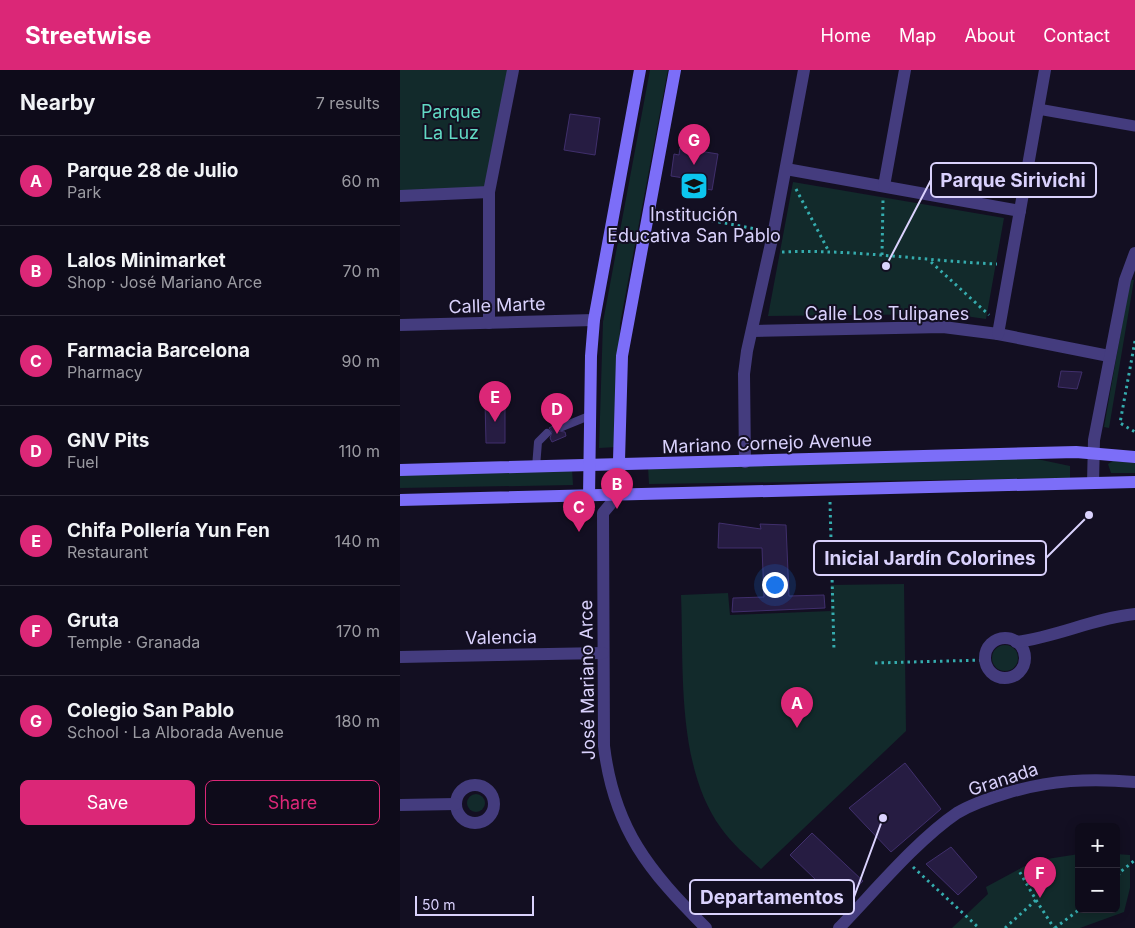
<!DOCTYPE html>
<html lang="en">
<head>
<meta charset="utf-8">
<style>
	:root { --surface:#0e0b1a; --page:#171423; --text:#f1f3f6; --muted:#9b9ba2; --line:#2e2b39; --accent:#db2777 }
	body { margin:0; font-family:Inter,sans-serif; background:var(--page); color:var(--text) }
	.controls { position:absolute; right:15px; bottom:15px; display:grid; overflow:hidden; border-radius:8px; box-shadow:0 2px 12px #0003 }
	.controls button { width:45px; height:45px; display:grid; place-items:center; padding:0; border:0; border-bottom:1px solid var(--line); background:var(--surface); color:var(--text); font:25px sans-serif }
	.scale { position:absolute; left:15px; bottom:12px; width:119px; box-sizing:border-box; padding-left:5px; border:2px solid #dad2fd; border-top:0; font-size:14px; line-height:18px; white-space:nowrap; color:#dad2fd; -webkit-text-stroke:4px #130f22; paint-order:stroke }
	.you { position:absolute; left:374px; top:514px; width:18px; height:18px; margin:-12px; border:4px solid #fff; border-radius:50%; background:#1a73e8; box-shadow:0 0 0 8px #1a73e833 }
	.badge { display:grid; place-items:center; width:32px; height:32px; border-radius:50%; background:var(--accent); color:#fff; font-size:16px; font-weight:700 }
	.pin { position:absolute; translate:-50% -41px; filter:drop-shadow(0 1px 2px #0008) }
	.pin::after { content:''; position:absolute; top:26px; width:18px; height:15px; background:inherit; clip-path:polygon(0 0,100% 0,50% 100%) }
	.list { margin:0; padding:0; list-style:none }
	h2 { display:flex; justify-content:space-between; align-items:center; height:65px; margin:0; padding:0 20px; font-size:21px }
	h2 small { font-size:16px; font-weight:400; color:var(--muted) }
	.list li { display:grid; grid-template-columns:32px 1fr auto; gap:15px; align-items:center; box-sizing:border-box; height:90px; padding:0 20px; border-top:1px solid var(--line) }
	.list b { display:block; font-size:19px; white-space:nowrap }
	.list p { margin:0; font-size:16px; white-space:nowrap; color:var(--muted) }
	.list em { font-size:16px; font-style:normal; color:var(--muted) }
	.actions { display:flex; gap:10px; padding:15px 20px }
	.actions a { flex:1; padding:11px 0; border:1px solid var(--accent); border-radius:8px; text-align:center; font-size:18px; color:var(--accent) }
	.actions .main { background:var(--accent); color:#fff }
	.map { position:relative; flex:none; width:735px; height:858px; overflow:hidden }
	header { display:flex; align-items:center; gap:30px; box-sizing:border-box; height:70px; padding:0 25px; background:var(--accent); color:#fff }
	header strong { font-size:24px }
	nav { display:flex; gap:28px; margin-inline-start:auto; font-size:18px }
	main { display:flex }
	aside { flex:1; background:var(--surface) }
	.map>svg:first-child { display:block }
</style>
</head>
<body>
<header>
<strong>Streetwise</strong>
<nav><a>Home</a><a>Map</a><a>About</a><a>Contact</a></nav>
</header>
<main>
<aside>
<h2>Nearby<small>7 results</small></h2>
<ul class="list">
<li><span class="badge">A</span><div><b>Parque 28 de Julio</b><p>Park</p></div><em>60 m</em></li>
<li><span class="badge">B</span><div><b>Lalos Minimarket</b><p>Shop · José Mariano Arce</p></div><em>70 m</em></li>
<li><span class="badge">C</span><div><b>Farmacia Barcelona</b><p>Pharmacy</p></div><em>90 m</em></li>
<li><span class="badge">D</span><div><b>GNV Pits</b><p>Fuel</p></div><em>110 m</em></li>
<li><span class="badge">E</span><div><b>Chifa Pollería Yun Fen</b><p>Restaurant</p></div><em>140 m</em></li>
<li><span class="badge">F</span><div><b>Gruta</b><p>Temple · Granada</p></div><em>170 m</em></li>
<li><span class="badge">G</span><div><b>Colegio San Pablo</b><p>School · La Alborada Avenue</p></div><em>180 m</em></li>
</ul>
<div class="actions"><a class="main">Save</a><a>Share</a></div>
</aside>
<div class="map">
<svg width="735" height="858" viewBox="0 0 735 858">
	<rect width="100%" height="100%" fill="#130f22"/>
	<g fill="#122a2b">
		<path d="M 0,0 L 113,0 L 89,122 L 0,126 Z"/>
		<path d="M 250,0 L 268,0 L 220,254 L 217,377 L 199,378 L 203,252 Z"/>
		<path d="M 393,112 L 604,148 L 586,249 L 551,244 L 368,246 Z"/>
		<path d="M 730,210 L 734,210 L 709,358 L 704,357 Z"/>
		<path d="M 632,388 L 670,396 L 670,408 L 249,414 L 248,397 Z"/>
		<path d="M 713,391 L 735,393 L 735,403 L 711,403 L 708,394 Z"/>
		<path d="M 172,399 L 173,415 L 0,418 L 0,403 Z"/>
		<path d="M 504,514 L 506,661 L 361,799 C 347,786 332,774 321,758 C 276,696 284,598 281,525 L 328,523 L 330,545 L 431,541 L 431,515 Z"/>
		<circle cx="605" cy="588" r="13"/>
		<circle cx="76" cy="733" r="9"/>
		<path d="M 679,784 L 679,839 L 716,839 L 716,784 L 730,785 L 730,818 L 724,842 L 680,858 L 552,858 L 588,824 L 586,817 L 625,796 L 628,798 L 647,789 Z"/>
	</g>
	<g fill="#261c42" stroke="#402f6c">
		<path d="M 170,44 L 200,48 L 195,85 L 164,80 Z"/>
		<path d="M 280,78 L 318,84 L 312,120 L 283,115 L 284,108 L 271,106 L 274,84 L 279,85 Z"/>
		<path d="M 661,301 L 682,302 L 677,319 L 658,317 Z"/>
		<path d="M 85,331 L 105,331 L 105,373 L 86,373 Z"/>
		<path d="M 157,354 L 158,361 L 165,362 L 166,366 L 152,372 L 150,368 L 152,362 L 149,358 Z"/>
		<path d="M 319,453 L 361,459 L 360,454 L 386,455 L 389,526 L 424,525 L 425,538 L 332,542 L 333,528 L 364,527 L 362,478 L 318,478 Z"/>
		<path d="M 505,693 L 541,739 L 491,782 L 449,738 Z"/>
		<path d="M 412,763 L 463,811 L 441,834 L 390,785 Z"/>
		<path d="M 551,777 L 577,807 L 558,825 L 526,794 Z"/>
	</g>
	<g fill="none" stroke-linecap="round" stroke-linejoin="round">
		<g stroke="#35acae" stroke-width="3" stroke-dasharray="2.5 4" stroke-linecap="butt">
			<path d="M 396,119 L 428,180"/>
			<path d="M 261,141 L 361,160"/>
			<path d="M 382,182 C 454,179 525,191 597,194"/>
			<path d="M 482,185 L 483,130"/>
			<path d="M 531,192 L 589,245"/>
			<path d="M 735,271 L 720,353 L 735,362"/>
			<path d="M 430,432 L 434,581"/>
			<path d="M 475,593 L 585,590"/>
			<path d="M 513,797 L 579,858"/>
			<path d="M 716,819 L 719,803 L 735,790"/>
			<path d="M 636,830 L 654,858"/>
			<path d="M 605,858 L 636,830 L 618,799"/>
			<path d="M 655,858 L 680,839"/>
		</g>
		<g stroke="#443c7e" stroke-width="8">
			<path d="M 162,357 L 189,346"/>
			<path d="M 136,397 L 138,372 L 147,363"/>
		</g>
		<path stroke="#443c7e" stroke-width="11" d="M 638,39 L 735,56"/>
		<g stroke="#443c7e" stroke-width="12">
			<path d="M 386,99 L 620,141"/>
			<path d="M 484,116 L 505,0"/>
			<path d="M 0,126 L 89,122"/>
			<path d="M 89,253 L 89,122 L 113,0"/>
			<path d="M 0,255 L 194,250"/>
			<path d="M 352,261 L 543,257 L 598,264 L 709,286"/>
			<path d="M 598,264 L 645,0"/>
			<path d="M 345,392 L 344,304 L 347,281 L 374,160 L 404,0"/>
			<path d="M 693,413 L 694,370 L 725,210 L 735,183"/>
			<path d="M 218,425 L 203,443 L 204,676 C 214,759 249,801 306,858"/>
			<circle cx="605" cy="588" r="20"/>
			<path d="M 616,572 C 657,567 694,548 735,544"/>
			<path d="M 0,587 L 203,583"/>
			<circle cx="75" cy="734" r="19"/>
			<path d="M 0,735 L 56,734"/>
			<path d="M 439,858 C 473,823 517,770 557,743 C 572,734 590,728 607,723 C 650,710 690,708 735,712"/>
		</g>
		<g stroke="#7c6ef8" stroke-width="12">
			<path d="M 0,400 L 676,382 L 735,387"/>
			<path d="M 218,425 L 222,286 L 275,0"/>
			<path d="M 189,426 L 191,286 L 194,250 L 240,0"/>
			<path d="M 0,430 L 735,412"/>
		</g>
	</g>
	<defs>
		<symbol id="school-square" viewBox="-11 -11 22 22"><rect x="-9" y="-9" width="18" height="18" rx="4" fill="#0cc6ee" stroke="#130f22"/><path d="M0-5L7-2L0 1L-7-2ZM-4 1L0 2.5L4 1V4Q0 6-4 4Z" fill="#111"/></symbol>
	</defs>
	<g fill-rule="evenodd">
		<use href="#school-square" x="278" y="100" width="32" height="32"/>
	</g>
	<g text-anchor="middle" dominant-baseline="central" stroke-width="4" stroke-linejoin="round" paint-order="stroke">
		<g font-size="18" fill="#62d9c4" stroke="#130f22">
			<text x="51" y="41">Parque<tspan x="51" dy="21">La Luz</tspan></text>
		</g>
		<g font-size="18" fill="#dad2fd" stroke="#130f22">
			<text x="294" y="144">Institución<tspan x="294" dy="21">Educativa San Pablo</tspan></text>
		</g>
		<g font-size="18" fill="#dad2fd" stroke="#130f22">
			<text transform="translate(97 235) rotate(-2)">Calle Marte</text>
			<text x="487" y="243">Calle Los Tulipanes</text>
			<text transform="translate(367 373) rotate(-2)">Mariano Cornejo Avenue</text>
			<text transform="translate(101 567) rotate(-1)">Valencia</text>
			<text transform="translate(187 610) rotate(-91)">José Mariano Arce</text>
			<text transform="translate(603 709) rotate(-18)">Granada</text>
		</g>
	</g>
	<path fill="none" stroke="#dad2fd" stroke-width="2" d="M486 196L531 110M689 445L646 488M483 748L454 827"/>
	<g fill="#dad2fd" stroke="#130f22" stroke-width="2">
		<circle cx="486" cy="196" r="5"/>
		<circle cx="689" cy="445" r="5"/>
		<circle cx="483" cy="748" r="5"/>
	</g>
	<g fill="#130f22" stroke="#dad2fd" stroke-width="2">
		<rect x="531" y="93" width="165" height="34" rx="5"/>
		<rect x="414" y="471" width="232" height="34" rx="5"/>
		<rect x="290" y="810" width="164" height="34" rx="5"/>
	</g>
	<g font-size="19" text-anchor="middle" font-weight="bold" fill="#dad2fd">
		<text x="613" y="117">Parque Sirivichi</text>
		<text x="530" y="495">Inicial Jardín Colorines</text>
		<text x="372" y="834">Departamentos</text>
	</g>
</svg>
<div class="controls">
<button>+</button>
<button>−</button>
</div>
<div class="scale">50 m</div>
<div class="you"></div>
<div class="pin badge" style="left:397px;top:658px">A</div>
<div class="pin badge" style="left:217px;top:439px">B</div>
<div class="pin badge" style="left:179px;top:462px">C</div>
<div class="pin badge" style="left:157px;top:364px">D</div>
<div class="pin badge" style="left:95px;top:352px">E</div>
<div class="pin badge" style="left:640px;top:828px">F</div>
<div class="pin badge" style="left:294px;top:95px">G</div>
</div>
</main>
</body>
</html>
